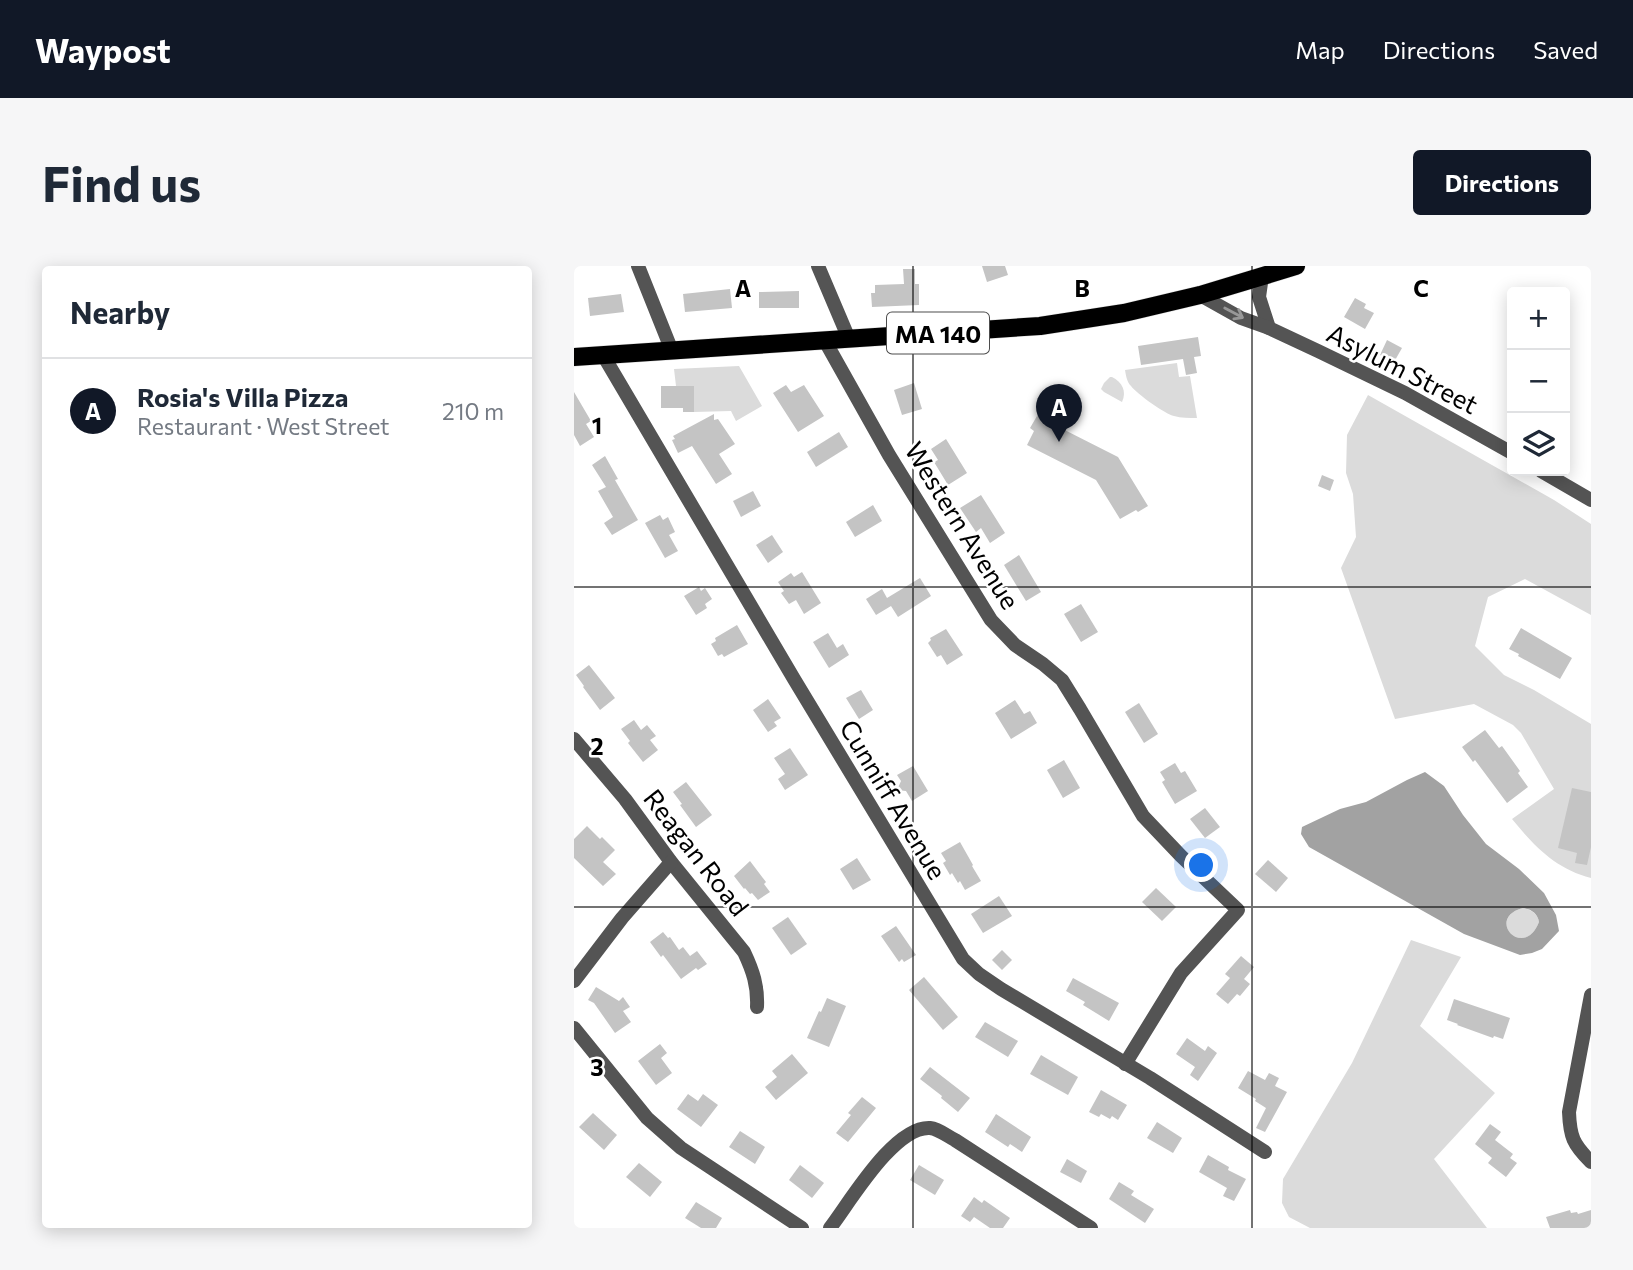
<!DOCTYPE html>
<html lang="en">
<head>
<meta charset="utf-8">
<style>
	:root { --surface:#fff; --page:#f6f6f7; --text:#1f2937; --muted:#747a83; --line:#e0e1e3; --accent:#111827 }
	body { margin:0; font-family:Commissioner,sans-serif; background:var(--page); color:var(--text) }
	.controls { position:absolute; right:21px; top:21px; display:grid; overflow:hidden; border-radius:7px; box-shadow:0 4px 18px #0003 }
	.controls button { width:63px; height:63px; display:grid; place-items:center; padding:0; border:0; border-bottom:2px solid var(--line); background:var(--surface); color:var(--text); font:35px sans-serif }
	.you { position:absolute; left:628px; top:600px; width:24px; height:24px; margin:-18px; border:5px solid #fff; border-radius:50%; background:#1a73e8; box-shadow:0 0 0 10px #1a73e833 }
	.badge { display:grid; place-items:center; width:46px; height:46px; border-radius:50%; background:var(--accent); color:#fff; font-size:23px; font-weight:700 }
	.pin { position:absolute; translate:-50% -58px; filter:drop-shadow(0 2px 4px #0008) }
	.pin::after { content:''; position:absolute; top:37px; width:24px; height:21px; background:inherit; clip-path:polygon(0 0,100% 0,50% 100%) }
	.list { margin:0; padding:0; list-style:none }
	h2 { display:flex; justify-content:space-between; align-items:center; height:91px; margin:0; padding:0 28px; font-size:30px }
	h2 small { font-size:23px; font-weight:400; color:var(--muted) }
	.list li { display:grid; grid-template-columns:46px 1fr auto; gap:21px; align-items:center; box-sizing:border-box; height:105px; padding:0 28px; border-top:2px solid var(--line) }
	.list b { display:block; font-size:26px; white-space:nowrap }
	.list p { margin:0; font-size:23px; white-space:nowrap; color:var(--muted) }
	.list em { font-size:23px; font-style:normal; color:var(--muted) }
	.icon { flex:none; width:38px; height:38px; fill:none; stroke:currentColor; stroke-width:2; stroke-linecap:round; stroke-linejoin:round }
	.map { position:relative; flex:none; width:1017px; height:962px; overflow:hidden; border-radius:7px }
	header { display:flex; align-items:center; gap:42px; box-sizing:border-box; height:98px; padding:0 35px; background:var(--accent); color:#fff }
	header strong { font-size:33px }
	nav { display:flex; gap:38px; margin-inline-start:auto; font-size:24px }
	.intro { display:flex; align-items:center; justify-content:space-between; box-sizing:border-box; height:168px; padding:0 42px }
	h1 { margin:0; font-size:49px }
	.button { padding:18px 32px; border-radius:7px; background:var(--accent); color:#fff; font-size:24px; font-weight:700 }
	main { display:flex; gap:42px; padding:0 42px }
	aside { flex:1; background:var(--surface); border-radius:7px; box-shadow:0 4px 18px #0003 }
	.map>svg:first-child { display:block }
</style>
</head>
<body>
<header>
<strong>Waypost</strong>
<nav><a>Map</a><a>Directions</a><a>Saved</a></nav>
</header>
<div class="intro"><h1>Find us</h1><a class="button">Directions</a></div>
<main>
<aside>
<h2>Nearby<small></small></h2>
<ul class="list">
<li><span class="badge">A</span><div><b>Rosia's Villa Pizza</b><p>Restaurant · West Street</p></div><em>210 m</em></li>
</ul>
</aside>
<div class="map">
<svg width="1017" height="962" viewBox="0 0 1017 962">
	<rect width="100%" height="100%" fill="#fff"/>
	<g fill="#dbdbdb">
		<path d="M 603,97 L 605,111 L 616,110 L 623,152 C 615,152 607,152 600,150 C 591,148 563,128 557,120 C 553,116 552,110 551,104 Z"/>
		<path d="M 165,100 L 188,140 L 162,155 L 157,145 L 120,146 L 120,121 L 102,120 L 100,103 Z"/>
		<path d="M 536,111 L 538,111 C 548,116 553,125 548,136 L 530,126 L 527,123 L 530,117 Z"/>
		<path d="M 794,129 L 980,234 L 1017,258 L 1017,349 L 951,313 L 914,331 L 901,380 L 930,409 L 960,424 L 1017,458 L 1017,612 C 982,603 960,580 938,553 L 980,523 L 947,467 L 939,459 L 900,438 L 821,453 L 767,302 L 782,271 L 779,228 L 772,207 L 773,169 Z"/>
		<path d="M 949,642 C 957,643 964,648 965,656 C 950,695 910,652 949,642 Z"/>
		<path d="M 837,674 L 887,691 L 846,760 L 921,827 L 860,893 L 913,962 L 736,962 L 715,951 L 708,937 L 709,913 L 778,797 Z"/>
	</g>
	<path fill="#a2a2a2" fill-rule="evenodd" d="M 851,506 L 870,520 L 889,549 L 912,578 L 945,603 L 970,627 L 982,649 L 985,665 L 968,683 L 958,687 L 946,689 L 890,668 L 735,581 L 727,568 L 728,561 L 766,543 L 792,536 L 833,514 ZM 949,642 C 958,643 964,648 965,656 C 950,695 910,652 949,642 Z"/>
	<g fill="#c4c4c4">
		<path d="M 408,0 L 431,0 L 434,9 L 413,16 Z"/>
		<path d="M 329,3 L 341,3 L 341,18 L 345,18 L 345,39 L 298,41 L 297,27 L 301,27 L 301,19 L 330,18 Z"/>
		<path d="M 156,23 L 158,42 L 111,46 L 109,28 Z"/>
		<path d="M 225,25 L 225,42 L 185,42 L 185,26 Z"/>
		<path d="M 47,28 L 50,46 L 16,50 L 14,32 Z"/>
		<path d="M 781,32 L 792,38 L 790,42 L 800,47 L 791,63 L 770,51 Z"/>
		<path d="M 624,71 L 627,90 L 620,91 L 623,107 L 612,109 L 609,93 L 567,99 L 564,80 Z"/>
		<path d="M 813,74 L 828,82 L 820,96 L 806,89 Z"/>
		<path d="M 340,117 L 348,143 L 328,149 L 320,124 Z"/>
		<path d="M 212,119 L 217,126 L 230,119 L 250,150 L 224,166 L 199,127 Z"/>
		<path d="M 87,120 L 120,120 L 120,146 L 109,146 L 109,142 L 87,142 Z"/>
		<path d="M 0,126 L 17,155 L 12,158 L 20,171 L 6,180 L 0,169 Z"/>
		<path d="M 140,148 L 140,154 L 144,153 L 161,178 L 145,188 L 158,208 L 142,218 L 118,180 L 104,187 L 98,174 L 101,173 L 99,170 Z"/>
		<path d="M 463,150 L 544,191 L 574,240 L 564,246 L 562,244 L 546,253 L 522,214 L 453,179 L 460,165 L 456,162 Z"/>
		<path d="M 265,166 L 274,181 L 242,201 L 233,186 Z"/>
		<path d="M 372,173 L 393,207 L 374,219 L 360,196 L 364,194 L 357,183 Z"/>
		<path d="M 31,190 L 44,213 L 41,214 L 64,254 L 38,269 L 30,257 L 39,251 L 24,225 L 32,221 L 18,199 Z"/>
		<path d="M 748,209 L 760,214 L 756,225 L 744,220 Z"/>
		<path d="M 179,225 L 187,240 L 167,251 L 159,235 Z"/>
		<path d="M 407,229 L 431,267 L 416,277 L 407,262 L 402,266 L 386,242 Z"/>
		<path d="M 299,239 L 308,255 L 281,271 L 272,256 Z"/>
		<path d="M 86,249 L 89,254 L 94,251 L 101,266 L 95,269 L 104,285 L 91,292 L 71,257 Z"/>
		<path d="M 198,269 L 209,286 L 194,297 L 182,279 Z"/>
		<path d="M 445,289 L 467,326 L 452,335 L 430,299 Z"/>
		<path d="M 228,306 L 247,337 L 230,348 L 222,334 L 215,338 L 207,327 L 210,325 L 204,316 L 217,307 L 220,311 Z"/>
		<path d="M 346,312 L 357,330 L 324,351 L 317,340 L 302,349 L 292,333 L 308,323 L 313,332 Z"/>
		<path d="M 125,321 L 127,325 L 131,322 L 138,333 L 131,338 L 133,342 L 122,349 L 110,330 Z"/>
		<path d="M 507,338 L 524,366 L 507,376 L 490,348 Z"/>
		<path d="M 163,359 L 174,378 L 150,391 L 148,388 L 144,390 L 137,378 L 142,375 L 141,372 Z"/>
		<path d="M 947,362 L 998,392 L 986,413 L 944,390 L 945,388 L 935,383 Z"/>
		<path d="M 372,363 L 389,389 L 373,399 L 367,389 L 363,391 L 354,377 L 357,374 L 356,372 Z"/>
		<path d="M 254,367 L 263,382 L 269,378 L 275,389 L 255,402 L 239,376 Z"/>
		<path d="M 15,399 L 41,432 L 26,444 L 9,421 L 10,420 L 2,409 Z"/>
		<path d="M 287,424 L 299,444 L 285,453 L 272,432 Z"/>
		<path d="M 194,433 L 207,452 L 200,456 L 203,460 L 194,466 L 179,444 Z"/>
		<path d="M 441,434 L 450,448 L 456,445 L 463,457 L 437,473 L 421,447 Z"/>
		<path d="M 565,437 L 584,468 L 570,477 L 551,446 Z"/>
		<path d="M 60,454 L 67,464 L 73,459 L 82,470 L 76,474 L 84,484 L 69,496 L 54,477 L 56,475 L 47,463 Z"/>
		<path d="M 911,464 L 925,482 L 928,480 L 946,505 L 944,507 L 954,521 L 933,537 L 901,494 L 899,496 L 888,481 Z"/>
		<path d="M 216,482 L 234,509 L 211,524 L 204,513 L 211,508 L 200,492 Z"/>
		<path d="M 490,494 L 506,522 L 489,532 L 473,504 Z"/>
		<path d="M 601,497 L 607,507 L 611,505 L 623,525 L 601,538 L 588,516 L 591,514 L 586,506 Z"/>
		<path d="M 339,500 L 354,525 L 338,535 L 332,525 L 323,524 L 327,515 L 323,509 Z"/>
		<path d="M 112,516 L 138,549 L 122,561 L 106,539 L 108,538 L 99,526 Z"/>
		<path d="M 998,522 L 1017,526 L 1017,581 L 1013,599 L 1001,597 L 1003,587 L 984,582 Z"/>
		<path d="M 631,542 L 646,561 L 631,572 L 616,553 Z"/>
		<path d="M 13,560 L 26,573 L 28,571 L 41,584 L 29,596 L 42,608 L 29,620 L 0,592 L 0,573 Z"/>
		<path d="M 386,576 L 399,599 L 398,600 L 407,615 L 391,624 L 386,615 L 384,617 L 378,607 L 376,609 L 369,597 L 372,595 L 367,587 Z"/>
		<path d="M 283,592 L 297,614 L 279,624 L 266,603 Z"/>
		<path d="M 694,594 L 714,612 L 702,626 L 681,608 Z"/>
		<path d="M 176,595 L 192,616 L 190,618 L 196,626 L 184,634 L 178,627 L 176,628 L 171,622 L 170,623 L 160,610 Z"/>
		<path d="M 582,622 L 602,641 L 588,655 L 568,636 Z"/>
		<path d="M 425,630 L 438,650 L 409,667 L 397,648 Z"/>
		<path d="M 214,651 L 233,678 L 217,689 L 198,662 Z"/>
		<path d="M 322,660 L 342,689 L 330,696 L 328,693 L 325,696 L 307,670 Z"/>
		<path d="M 89,666 L 94,672 L 96,671 L 105,684 L 109,681 L 116,690 L 123,685 L 133,698 L 124,704 L 122,702 L 107,713 L 89,689 L 87,691 L 76,676 Z"/>
		<path d="M 428,684 L 438,694 L 428,704 L 418,694 Z"/>
		<path d="M 667,690 L 680,701 L 670,713 L 676,718 L 666,730 L 663,728 L 654,738 L 642,728 L 656,712 L 651,708 Z"/>
		<path d="M 350,711 L 384,751 L 369,764 L 335,724 Z"/>
		<path d="M 499,712 L 545,737 L 535,755 L 509,739 L 511,736 L 492,725 Z"/>
		<path d="M 22,721 L 45,735 L 49,731 L 56,741 L 49,745 L 57,756 L 41,767 L 20,737 L 14,734 Z"/>
		<path d="M 253,732 L 272,740 L 255,781 L 233,772 L 245,745 L 247,746 Z"/>
		<path d="M 880,733 L 936,752 L 929,773 L 920,770 L 919,772 L 883,759 L 884,758 L 873,754 Z"/>
		<path d="M 411,756 L 444,775 L 434,791 L 401,771 Z"/>
		<path d="M 613,772 L 631,785 L 634,780 L 643,787 L 624,815 L 616,809 L 621,801 L 602,788 Z"/>
		<path d="M 86,778 L 93,787 L 87,792 L 98,807 L 82,819 L 64,795 Z"/>
		<path d="M 218,788 L 234,807 L 202,834 L 191,821 L 203,811 L 198,805 Z"/>
		<path d="M 467,789 L 504,811 L 494,829 L 456,808 Z"/>
		<path d="M 356,801 L 396,832 L 384,846 L 367,832 L 368,830 L 346,813 Z"/>
		<path d="M 674,805 L 691,814 L 695,807 L 705,812 L 701,820 L 713,826 L 691,866 L 682,862 L 692,842 L 681,835 L 682,833 L 664,822 Z"/>
		<path d="M 527,824 L 553,839 L 544,854 L 538,850 L 536,853 L 527,848 L 525,851 L 515,846 Z"/>
		<path d="M 114,828 L 124,835 L 129,828 L 144,839 L 127,861 L 103,843 Z"/>
		<path d="M 288,831 L 302,842 L 274,876 L 262,867 L 277,849 L 274,847 Z"/>
		<path d="M 19,847 L 43,869 L 30,884 L 5,861 Z"/>
		<path d="M 422,848 L 457,871 L 448,886 L 436,878 L 434,881 L 411,866 Z"/>
		<path d="M 583,856 L 608,872 L 599,887 L 573,872 Z"/>
		<path d="M 916,858 L 927,866 L 921,874 L 939,888 L 936,892 L 943,897 L 932,911 L 914,897 L 918,892 L 901,878 Z"/>
		<path d="M 166,865 L 191,881 L 181,898 L 155,881 Z"/>
		<path d="M 634,889 L 655,901 L 654,904 L 672,913 L 660,935 L 649,930 L 653,922 L 625,906 Z"/>
		<path d="M 493,893 L 513,905 L 507,917 L 486,906 Z"/>
		<path d="M 65,897 L 88,916 L 76,931 L 52,911 Z"/>
		<path d="M 226,899 L 250,917 L 238,932 L 215,914 Z"/>
		<path d="M 345,899 L 370,914 L 361,929 L 336,914 Z"/>
		<path d="M 545,916 L 560,925 L 557,929 L 580,943 L 571,957 L 535,933 Z"/>
		<path d="M 400,931 L 408,937 L 410,934 L 436,952 L 429,962 L 416,962 L 400,951 L 396,956 L 387,950 Z"/>
		<path d="M 122,936 L 148,952 L 142,962 L 127,962 L 111,952 Z"/>
		<path d="M 996,944 L 997,947 L 1003,946 L 1004,948 L 1017,944 L 1017,962 L 976,962 L 972,951 Z"/>
	</g>
	<g fill="none" stroke-linecap="round" stroke-linejoin="round">
		<defs>
			<path id="primary" d="M 0,91 L 466,60 L 550,47 L 626,29 L 722,0"/>
		</defs>
		<use href="#primary" stroke="#dbdbdb" stroke-width="19"/>
		<g stroke="#545454" stroke-width="14">
			<path d="M 64,0 L 98,85"/>
			<path d="M 244,0 L 275,73"/>
			<path d="M 688,10 L 685,31 L 695,62"/>
			<path d="M 626,29 L 667,52 L 695,62 L 744,85 L 831,127 L 938,187"/>
			<path d="M 251,75 L 315,189 L 417,354 L 441,379 L 469,398 L 488,414 L 506,443 L 569,550 L 607,590 L 664,644 L 607,707 L 551,798"/>
			<path d="M 29,89 L 220,413 L 389,693 L 405,708 L 427,723 L 576,812 L 691,886"/>
			<path d="M 967,205 L 1017,234"/>
			<path d="M 0,473 L 51,533 L 97,596 L 170,686 C 179,705 184,720 183,741"/>
			<path d="M 0,715 L 48,652 L 97,596"/>
			<path d="M 1017,729 L 995,846 C 996,871 999,878 1017,896"/>
			<path d="M 0,762 L 73,852 L 107,882 L 228,962"/>
			<path d="M 256,962 C 276,936 320,860 356,862 C 365,863 373,870 381,874 L 517,962"/>
		</g>
		<use href="#primary" stroke="#000" stroke-width="18"/>
	</g>
	<defs><path id="oneway-shaft" d="M-6 0H5M1.5-3L5.5 0L1.5 3" fill="none" stroke-width="1.6" stroke-linecap="round" stroke-linejoin="round" transform="scale(1.75)"/></defs>
	<use stroke="#989898" href="#oneway-shaft" transform="translate(660 47) rotate(28)"/>
	<path fill="none" stroke="#000" stroke-width="2" stroke-opacity="0.55" d="M 339,0 L 339,962M 678,0 L 678,962M 0,321 L 1017,321M 0,641 L 1017,641"/>
	<g text-anchor="middle" dominant-baseline="central" stroke-width="5" stroke-linejoin="round" paint-order="stroke">
		<rect fill="#fff" stroke="#4c4c4c" stroke-width="2" x="313" y="46.5" width="102" height="41" rx="5"/>
		<g font-size="24" font-weight="bold" fill="#000">
			<text x="364" y="67">MA 140</text>
		</g>
		<g font-size="26" fill="#000" stroke="#fff">
			<text transform="translate(829 102) rotate(27)">Asylum Street</text>
			<text transform="translate(389 259) rotate(58)">Western Avenue</text>
			<text transform="translate(320 533) rotate(59)">Cunniff Avenue</text>
			<text transform="translate(123 586) rotate(52)">Reagan Road</text>
		</g>
	</g>
	<g font-size="23" text-anchor="middle" font-weight="bold" fill="#000" stroke="#fff" stroke-width="5" stroke-linejoin="round" paint-order="stroke">
		<text x="169" y="31">A</text>
		<text x="508" y="31">B</text>
		<text x="847" y="31">C</text>
		<text x="23" y="168">1</text>
		<text x="23" y="489">2</text>
		<text x="23" y="810">3</text>
	</g>
</svg>
<div class="controls">
<button>+</button>
<button>−</button>
<button><svg class="icon" aria-label="layers" viewBox="0 0 24 24"><path d="M12 4l9 5-9 5-9-5zM3 14l9 5 9-5"/></svg></button>
</div>
<div class="you"></div>
<div class="pin badge" style="left:485px;top:176px">A</div>
</div>
</main>
</body>
</html>
